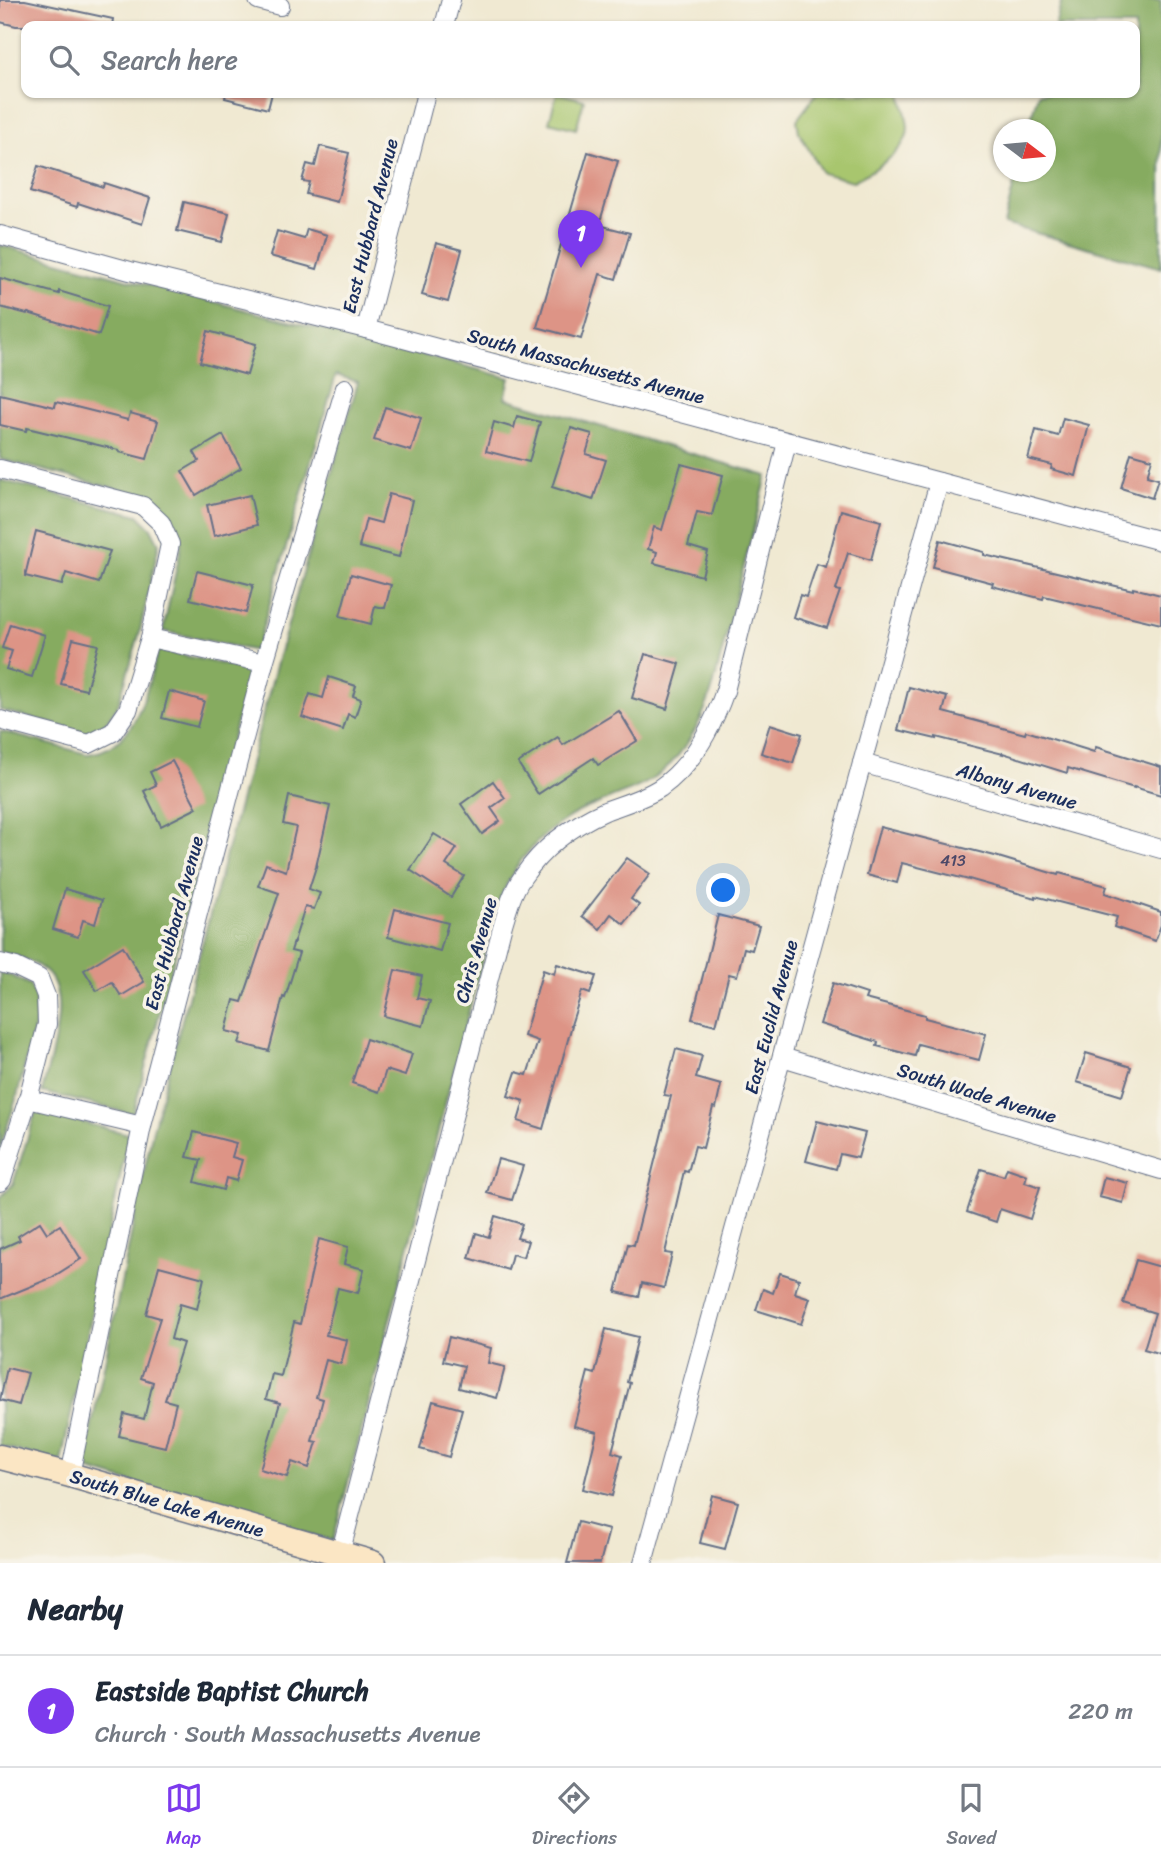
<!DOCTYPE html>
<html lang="en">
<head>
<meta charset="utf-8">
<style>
	:root { --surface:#fff; --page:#f6f6f7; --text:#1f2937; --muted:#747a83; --line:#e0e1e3; --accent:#7c3aed }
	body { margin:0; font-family:Sriracha,sans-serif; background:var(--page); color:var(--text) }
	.compass { position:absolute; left:993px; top:119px; width:63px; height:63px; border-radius:50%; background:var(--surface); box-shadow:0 2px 5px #0004; rotate:106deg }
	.you { position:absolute; left:724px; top:891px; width:24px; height:24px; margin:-18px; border:5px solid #fff; border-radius:50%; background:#1a73e8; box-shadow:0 0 0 10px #1a73e833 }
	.badge { display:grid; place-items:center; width:46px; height:46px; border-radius:50%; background:var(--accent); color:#fff; font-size:23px; font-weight:700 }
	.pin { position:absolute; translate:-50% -58px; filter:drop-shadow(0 2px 4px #0008) }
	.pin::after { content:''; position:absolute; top:37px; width:24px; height:21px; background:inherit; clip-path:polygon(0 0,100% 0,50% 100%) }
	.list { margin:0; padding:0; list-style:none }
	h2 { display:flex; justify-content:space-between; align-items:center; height:91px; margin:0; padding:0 28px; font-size:30px }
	h2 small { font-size:23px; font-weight:400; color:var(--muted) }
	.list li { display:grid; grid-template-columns:46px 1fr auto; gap:21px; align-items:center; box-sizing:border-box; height:112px; padding:0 28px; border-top:2px solid var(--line) }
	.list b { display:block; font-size:26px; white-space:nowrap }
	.list p { margin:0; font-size:23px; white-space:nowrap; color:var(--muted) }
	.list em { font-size:23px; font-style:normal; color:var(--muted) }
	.icon { flex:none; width:38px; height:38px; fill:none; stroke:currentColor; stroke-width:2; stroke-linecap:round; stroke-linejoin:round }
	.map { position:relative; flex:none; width:1161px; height:1563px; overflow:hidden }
	.search { position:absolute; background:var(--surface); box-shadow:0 2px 5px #0004; left:21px; right:21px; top:21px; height:77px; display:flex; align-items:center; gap:18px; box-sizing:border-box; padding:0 24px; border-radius:14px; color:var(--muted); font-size:26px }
	.sheet { height:203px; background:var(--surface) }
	nav { display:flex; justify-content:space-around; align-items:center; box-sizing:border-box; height:98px; border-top:2px solid var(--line); background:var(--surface); font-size:19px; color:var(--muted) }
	nav a { display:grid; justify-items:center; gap:4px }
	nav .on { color:var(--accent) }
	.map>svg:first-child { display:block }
</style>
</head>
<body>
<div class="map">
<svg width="1161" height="1563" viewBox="0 0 1161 1563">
	<rect width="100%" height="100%" fill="#f7f3e8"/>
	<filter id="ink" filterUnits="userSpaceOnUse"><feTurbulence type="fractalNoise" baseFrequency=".0143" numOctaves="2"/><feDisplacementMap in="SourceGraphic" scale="14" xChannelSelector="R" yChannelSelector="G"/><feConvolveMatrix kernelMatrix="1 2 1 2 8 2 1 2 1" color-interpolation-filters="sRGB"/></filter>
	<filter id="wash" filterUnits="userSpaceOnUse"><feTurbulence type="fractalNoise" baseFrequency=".00686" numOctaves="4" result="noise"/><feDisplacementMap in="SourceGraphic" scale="28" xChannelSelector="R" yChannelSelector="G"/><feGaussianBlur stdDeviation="1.57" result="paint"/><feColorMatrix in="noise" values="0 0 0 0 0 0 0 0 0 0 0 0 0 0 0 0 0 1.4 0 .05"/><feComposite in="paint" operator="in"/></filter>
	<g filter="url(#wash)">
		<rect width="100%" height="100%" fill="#f0e9d2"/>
		<g fill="#a8c66e" stroke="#627a66" stroke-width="2">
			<path d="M 557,93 L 584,100 L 576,129 L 549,122 Z"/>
			<path d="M 817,93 L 901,93 C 903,104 907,116 908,127 C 909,151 871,172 853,181 L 822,173 L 799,132 L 797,120 Z"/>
		</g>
		<g fill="#86ab61" stroke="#506d60" stroke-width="2">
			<path d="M 1062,0 L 1161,0 L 1161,268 L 1004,224 L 1017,172 L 1046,172 L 1046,130 L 1028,129 L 1038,93 L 1135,93 L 1135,26 L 1055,26 Z"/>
			<path d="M 0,245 C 169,293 340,332 510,378 L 505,398 L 767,476 L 713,687 C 702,722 683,759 651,780 C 636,790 618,794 602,802 C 590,807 578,811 568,818 C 525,845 505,878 491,925 L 333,1541 L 83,1468 L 153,1129 L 276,666 L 358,382 L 336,375 L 256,651 L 163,631 L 181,547 L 181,541 L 172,520 L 151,500 L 145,496 L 0,459 Z"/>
			<path d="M 0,480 L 138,515 L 151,528 L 159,544 L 139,635 L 118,705 L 104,725 L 87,733 L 0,710 Z"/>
			<path d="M 158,650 L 250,670 L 133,1114 L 42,1092 C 49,1062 73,994 45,971 C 33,960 15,956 0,952 L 0,731 L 87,754 C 138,749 146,690 158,650 Z"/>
			<path d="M 0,973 L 12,976 L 30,985 L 35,998 L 36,1022 L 17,1096 L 0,1149 Z"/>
			<path d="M 36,1111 L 129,1134 L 61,1462 L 0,1446 L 0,1198 L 13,1184 Z"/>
		</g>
		<g id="blocks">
			<g fill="#dd9486">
				<path d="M 0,0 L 25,0 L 113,19 L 112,26 L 16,26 L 0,22 Z"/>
				<path d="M 226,93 L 272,93 L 268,109 L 225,98 Z"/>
				<path d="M 320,146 L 349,153 L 337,202 L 306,194 L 309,182 L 302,181 L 307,164 L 315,166 Z"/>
				<path d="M 588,152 L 618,161 L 599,225 L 630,233 L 616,279 L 600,274 L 581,339 L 537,327 Z"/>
				<path d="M 38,166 L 103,187 L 104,183 L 150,198 L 142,224 L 78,203 L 77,207 L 30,192 Z"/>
				<path d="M 184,202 L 229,213 L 222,242 L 177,231 Z"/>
				<path d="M 307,229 L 327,235 L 317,269 L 270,256 L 277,231 L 304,239 Z"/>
				<path d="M 436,243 L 462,250 L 448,302 L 422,295 Z"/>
				<path d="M 0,278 L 59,294 L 59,291 L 108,306 L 99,335 L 28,313 L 27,314 L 0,307 Z"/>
				<path d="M 208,331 L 256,344 L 247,375 L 200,362 Z"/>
				<path d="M 0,394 L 55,407 L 56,402 L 128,420 L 130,413 L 158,421 L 147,459 L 119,452 L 119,450 L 27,428 L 26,431 L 0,425 Z"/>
				<path d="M 385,407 L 421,418 L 411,451 L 374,440 Z"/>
				<path d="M 517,416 L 540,422 L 529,462 L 486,451 L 494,422 L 514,428 Z"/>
				<path d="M 1063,418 L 1089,425 L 1076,476 L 1051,469 L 1052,465 L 1028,459 L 1036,430 L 1058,436 Z"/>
				<path d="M 571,428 L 592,434 L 586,454 L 606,460 L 593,500 L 552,487 Z"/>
				<path d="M 223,435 L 241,468 L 196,495 L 182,471 L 199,461 L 194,452 Z"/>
				<path d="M 1131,453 L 1152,459 L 1147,476 L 1158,479 L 1152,498 L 1121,488 Z"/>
				<path d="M 681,464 L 723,475 L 712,515 L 697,512 L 688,546 L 708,552 L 702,576 L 654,563 L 657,552 L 648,549 L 654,527 L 662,530 Z"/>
				<path d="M 389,494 L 412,500 L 399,557 L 359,547 L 366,519 L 381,523 Z"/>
				<path d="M 250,495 L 257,525 L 214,536 L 207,505 Z"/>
				<path d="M 841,510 L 881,521 L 871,560 L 848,553 L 836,590 L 840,591 L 827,628 L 793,617 L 800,595 L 806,597 L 817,564 L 826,567 Z"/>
				<path d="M 36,531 L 110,551 L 99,583 L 66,573 L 62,585 L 25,576 Z"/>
				<path d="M 940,540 L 984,552 L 984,555 L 1133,590 L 1133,588 L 1161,595 L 1161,624 L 1044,596 L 1043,599 L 992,586 L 993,583 L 933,567 Z"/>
				<path d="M 197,571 L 253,585 L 246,613 L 190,599 Z"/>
				<path d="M 351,574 L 391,585 L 385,608 L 375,606 L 371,624 L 340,616 Z"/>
				<path d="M 10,624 L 45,635 L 32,677 L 6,669 L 12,651 L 2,648 Z"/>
				<path d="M 73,639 L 98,645 L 86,690 L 61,684 Z"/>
				<path d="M 645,654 L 680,664 L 667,709 L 632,698 Z"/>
				<path d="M 329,677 L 356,686 L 353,696 L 361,699 L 355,717 L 348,714 L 343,730 L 302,717 L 310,694 L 323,698 Z"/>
				<path d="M 909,687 L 947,697 L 943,712 L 1025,734 L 1026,731 L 1094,752 L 1096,747 L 1161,767 L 1161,795 L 1134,787 L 1134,788 L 1068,768 L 1067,773 L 1003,753 L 1003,754 L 936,737 L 936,739 L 898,730 Z"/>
				<path d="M 169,691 L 204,701 L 197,727 L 162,718 Z"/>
				<path d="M 619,711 L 637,741 L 598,765 L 593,758 L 538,794 L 518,763 L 558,737 L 563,745 Z"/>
				<path d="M 770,724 L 802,734 L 793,763 L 761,753 Z"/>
				<path d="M 172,761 L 197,808 L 161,826 L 144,791 L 156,785 L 150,772 Z"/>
				<path d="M 493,781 L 505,798 L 491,808 L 500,821 L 482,834 L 461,804 Z"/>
				<path d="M 289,796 L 330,806 L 316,867 L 309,889 L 320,893 L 314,909 L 305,907 L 291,951 L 299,953 L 285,998 L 283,997 L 269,1051 L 239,1043 L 242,1035 L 226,1031 L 234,1000 L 242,1002 L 279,893 L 258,886 L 266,864 L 286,871 L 296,827 L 283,824 Z"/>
				<path d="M 880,827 L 995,856 L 1058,875 L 1059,873 L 1107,886 L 1105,893 L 1161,912 L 1161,925 L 1155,941 L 1114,927 L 1117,917 L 1035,896 L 1035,898 L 969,879 L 969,880 L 902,863 L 897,883 L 867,875 Z"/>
				<path d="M 434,834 L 457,848 L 446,865 L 464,876 L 451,897 L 410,870 Z"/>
				<path d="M 627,858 L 650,874 L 631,899 L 639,905 L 624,924 L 611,914 L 600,929 L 582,916 Z"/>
				<path d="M 65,889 L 102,900 L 95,924 L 83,920 L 78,937 L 53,929 Z"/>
				<path d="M 395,909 L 448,923 L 440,951 L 388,937 Z"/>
				<path d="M 718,915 L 759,926 L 752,950 L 744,948 L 737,976 L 729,974 L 716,1025 L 692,1019 Z"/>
				<path d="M 123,946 L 144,982 L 121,996 L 112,982 L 97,991 L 84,970 Z"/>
				<path d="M 557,964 L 596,976 L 590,994 L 582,991 L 571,1025 L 572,1025 L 543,1129 L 518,1121 L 524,1101 L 508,1096 L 516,1072 L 527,1075 L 538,1041 L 524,1036 L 543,970 L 554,974 Z"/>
				<path d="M 395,970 L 422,976 L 417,998 L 430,1001 L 423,1026 L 384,1016 Z"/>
				<path d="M 833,983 L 867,994 L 865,999 L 925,1015 L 925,1018 L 986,1034 L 979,1060 L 918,1044 L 915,1056 L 877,1046 L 878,1042 L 820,1024 Z"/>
				<path d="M 366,1039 L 412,1054 L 405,1076 L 386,1070 L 379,1092 L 352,1083 Z"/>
				<path d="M 676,1049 L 702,1056 L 696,1078 L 721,1085 L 716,1108 L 713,1107 L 703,1148 L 695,1146 L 688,1172 L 684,1171 L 665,1253 L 672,1254 L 664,1288 L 642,1283 L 639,1297 L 616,1292 L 628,1244 L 634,1245 L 671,1096 L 664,1095 Z"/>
				<path d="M 1086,1053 L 1131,1067 L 1122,1096 L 1077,1082 Z"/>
				<path d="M 817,1121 L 865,1133 L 858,1158 L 840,1154 L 836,1169 L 806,1161 Z"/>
				<path d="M 194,1132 L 236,1143 L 232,1157 L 242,1160 L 236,1181 L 226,1178 L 223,1190 L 195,1182 L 201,1160 L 187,1157 Z"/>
				<path d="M 498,1159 L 523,1166 L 512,1200 L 487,1193 Z"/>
				<path d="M 1007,1168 L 1027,1175 L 1025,1182 L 1040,1187 L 1030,1219 L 1000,1209 L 996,1222 L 967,1212 L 981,1169 L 1004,1176 Z"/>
				<path d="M 1104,1177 L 1128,1183 L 1123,1203 L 1099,1197 Z"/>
				<path d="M 495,1216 L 522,1224 L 517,1238 L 528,1241 L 523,1257 L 512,1254 L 508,1270 L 469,1258 L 476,1233 L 489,1237 Z"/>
				<path d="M 40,1222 L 47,1233 L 60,1225 L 81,1259 L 51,1278 L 0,1299 L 0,1249 L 20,1240 L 18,1236 Z"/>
				<path d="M 319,1239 L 348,1247 L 344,1264 L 364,1269 L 358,1293 L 338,1288 L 326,1335 L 347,1340 L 341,1364 L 326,1360 L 316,1397 L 323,1399 L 312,1441 L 317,1442 L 309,1468 L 292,1462 L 287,1477 L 260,1469 L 280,1403 L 266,1399 L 272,1374 L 281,1376 L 294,1322 L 300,1324 Z"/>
				<path d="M 1136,1260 L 1161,1267 L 1161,1354 L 1144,1349 L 1155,1313 L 1123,1303 Z"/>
				<path d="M 159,1266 L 204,1278 L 197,1309 L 180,1304 L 171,1339 L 183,1343 L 165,1400 L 176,1403 L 165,1447 L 119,1436 L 124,1414 L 144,1419 L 153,1382 L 141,1378 L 160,1318 L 146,1314 Z"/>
				<path d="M 780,1273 L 799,1279 L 795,1293 L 810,1298 L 801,1324 L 756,1310 L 763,1289 L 773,1293 Z"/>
				<path d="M 606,1329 L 638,1337 L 627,1382 L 630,1383 L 612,1452 L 622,1455 L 612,1496 L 583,1489 L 597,1432 L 574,1426 L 588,1372 L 595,1374 Z"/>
				<path d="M 449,1337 L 491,1348 L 488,1363 L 505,1367 L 497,1398 L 459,1388 L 464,1366 L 443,1361 Z"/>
				<path d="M 7,1368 L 28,1373 L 19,1405 L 0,1400 Z"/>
				<path d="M 433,1401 L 462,1409 L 449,1457 L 420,1449 Z"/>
				<path d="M 712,1495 L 738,1502 L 725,1549 L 700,1543 Z"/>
				<path d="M 578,1522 L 609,1530 L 600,1563 L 567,1563 Z"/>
			</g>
		</g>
	</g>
	<g filter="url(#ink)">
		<use href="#blocks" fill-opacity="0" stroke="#667087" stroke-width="2"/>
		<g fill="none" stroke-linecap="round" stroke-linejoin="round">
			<defs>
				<g id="street">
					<path d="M 258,0 L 280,6"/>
					<path d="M 444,26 L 451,0"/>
					<path d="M 0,235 L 130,271 L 366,329 L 1161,541"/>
					<path d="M 366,329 L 426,93"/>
					<path d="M 0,469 L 143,506 L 161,523 L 170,544 L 150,638 L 128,710 L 113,732 L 89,744 L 0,720"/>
					<path d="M 150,638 L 264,663"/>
					<path d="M 862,763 L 1161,849"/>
					<path d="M 0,963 L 16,967 L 39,978 L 46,996 L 47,1024 L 28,1099 L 2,1180 L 0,1182"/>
					<path d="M 782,1057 L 1161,1170"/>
					<path d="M 28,1099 L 142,1126"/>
					<path d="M 70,1475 L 142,1126 L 264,663 L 345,388"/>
					<path d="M 338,1562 L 502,928 C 507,911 512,892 522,878 C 543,847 571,826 605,811 C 623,804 643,799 660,788 C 693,765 712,728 725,691 L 787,442"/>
					<path d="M 643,1563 L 939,482"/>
				</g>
				<path id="secondary" d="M 0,1457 L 70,1475 L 373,1563"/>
			</defs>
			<use href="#street" stroke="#667087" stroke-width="20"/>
			<use href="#secondary" stroke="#667087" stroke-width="27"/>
			<use href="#street" stroke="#fff" stroke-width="18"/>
			<use href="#secondary" stroke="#fbe6c4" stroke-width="24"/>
		</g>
	</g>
	<g text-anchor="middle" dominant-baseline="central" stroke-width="7" stroke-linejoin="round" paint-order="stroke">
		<g font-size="16" fill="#4c4868">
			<text x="953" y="860">413</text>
		</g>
		<g font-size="19" fill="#1b2f5e" stroke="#f7f3e8">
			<text transform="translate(370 226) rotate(-76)">East Hubbard Avenue</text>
			<text transform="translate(586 366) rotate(15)">South Massachusetts Avenue</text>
			<text transform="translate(1017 786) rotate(16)">Albany Avenue</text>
			<text transform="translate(174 923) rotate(-75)">East Hubbard Avenue</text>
			<text transform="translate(476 950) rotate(-74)">Chris Avenue</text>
			<text transform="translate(771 1017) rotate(-75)">East Euclid Avenue</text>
			<text transform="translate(977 1093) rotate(17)">South Wade Avenue</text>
			<text transform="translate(167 1503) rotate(16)">South Blue Lake Avenue</text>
		</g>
	</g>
</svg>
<svg class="compass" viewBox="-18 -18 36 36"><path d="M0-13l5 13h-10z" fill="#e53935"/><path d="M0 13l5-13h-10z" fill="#747a83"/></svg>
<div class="you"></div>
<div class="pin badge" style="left:581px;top:268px">1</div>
<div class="search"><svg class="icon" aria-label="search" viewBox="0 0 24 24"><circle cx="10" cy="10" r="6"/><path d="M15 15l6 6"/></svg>Search here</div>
</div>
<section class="sheet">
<h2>Nearby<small></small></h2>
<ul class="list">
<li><span class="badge">1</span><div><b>Eastside Baptist Church</b><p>Church · South Massachusetts Avenue</p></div><em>220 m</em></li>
</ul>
</section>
<nav>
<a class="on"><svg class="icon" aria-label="map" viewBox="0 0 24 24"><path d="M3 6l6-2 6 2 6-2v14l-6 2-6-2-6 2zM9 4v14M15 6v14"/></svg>Map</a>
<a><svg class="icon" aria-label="directions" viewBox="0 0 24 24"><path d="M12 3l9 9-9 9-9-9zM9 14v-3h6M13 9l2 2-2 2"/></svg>Directions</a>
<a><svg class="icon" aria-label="saved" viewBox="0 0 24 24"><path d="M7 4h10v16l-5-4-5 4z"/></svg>Saved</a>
</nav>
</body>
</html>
